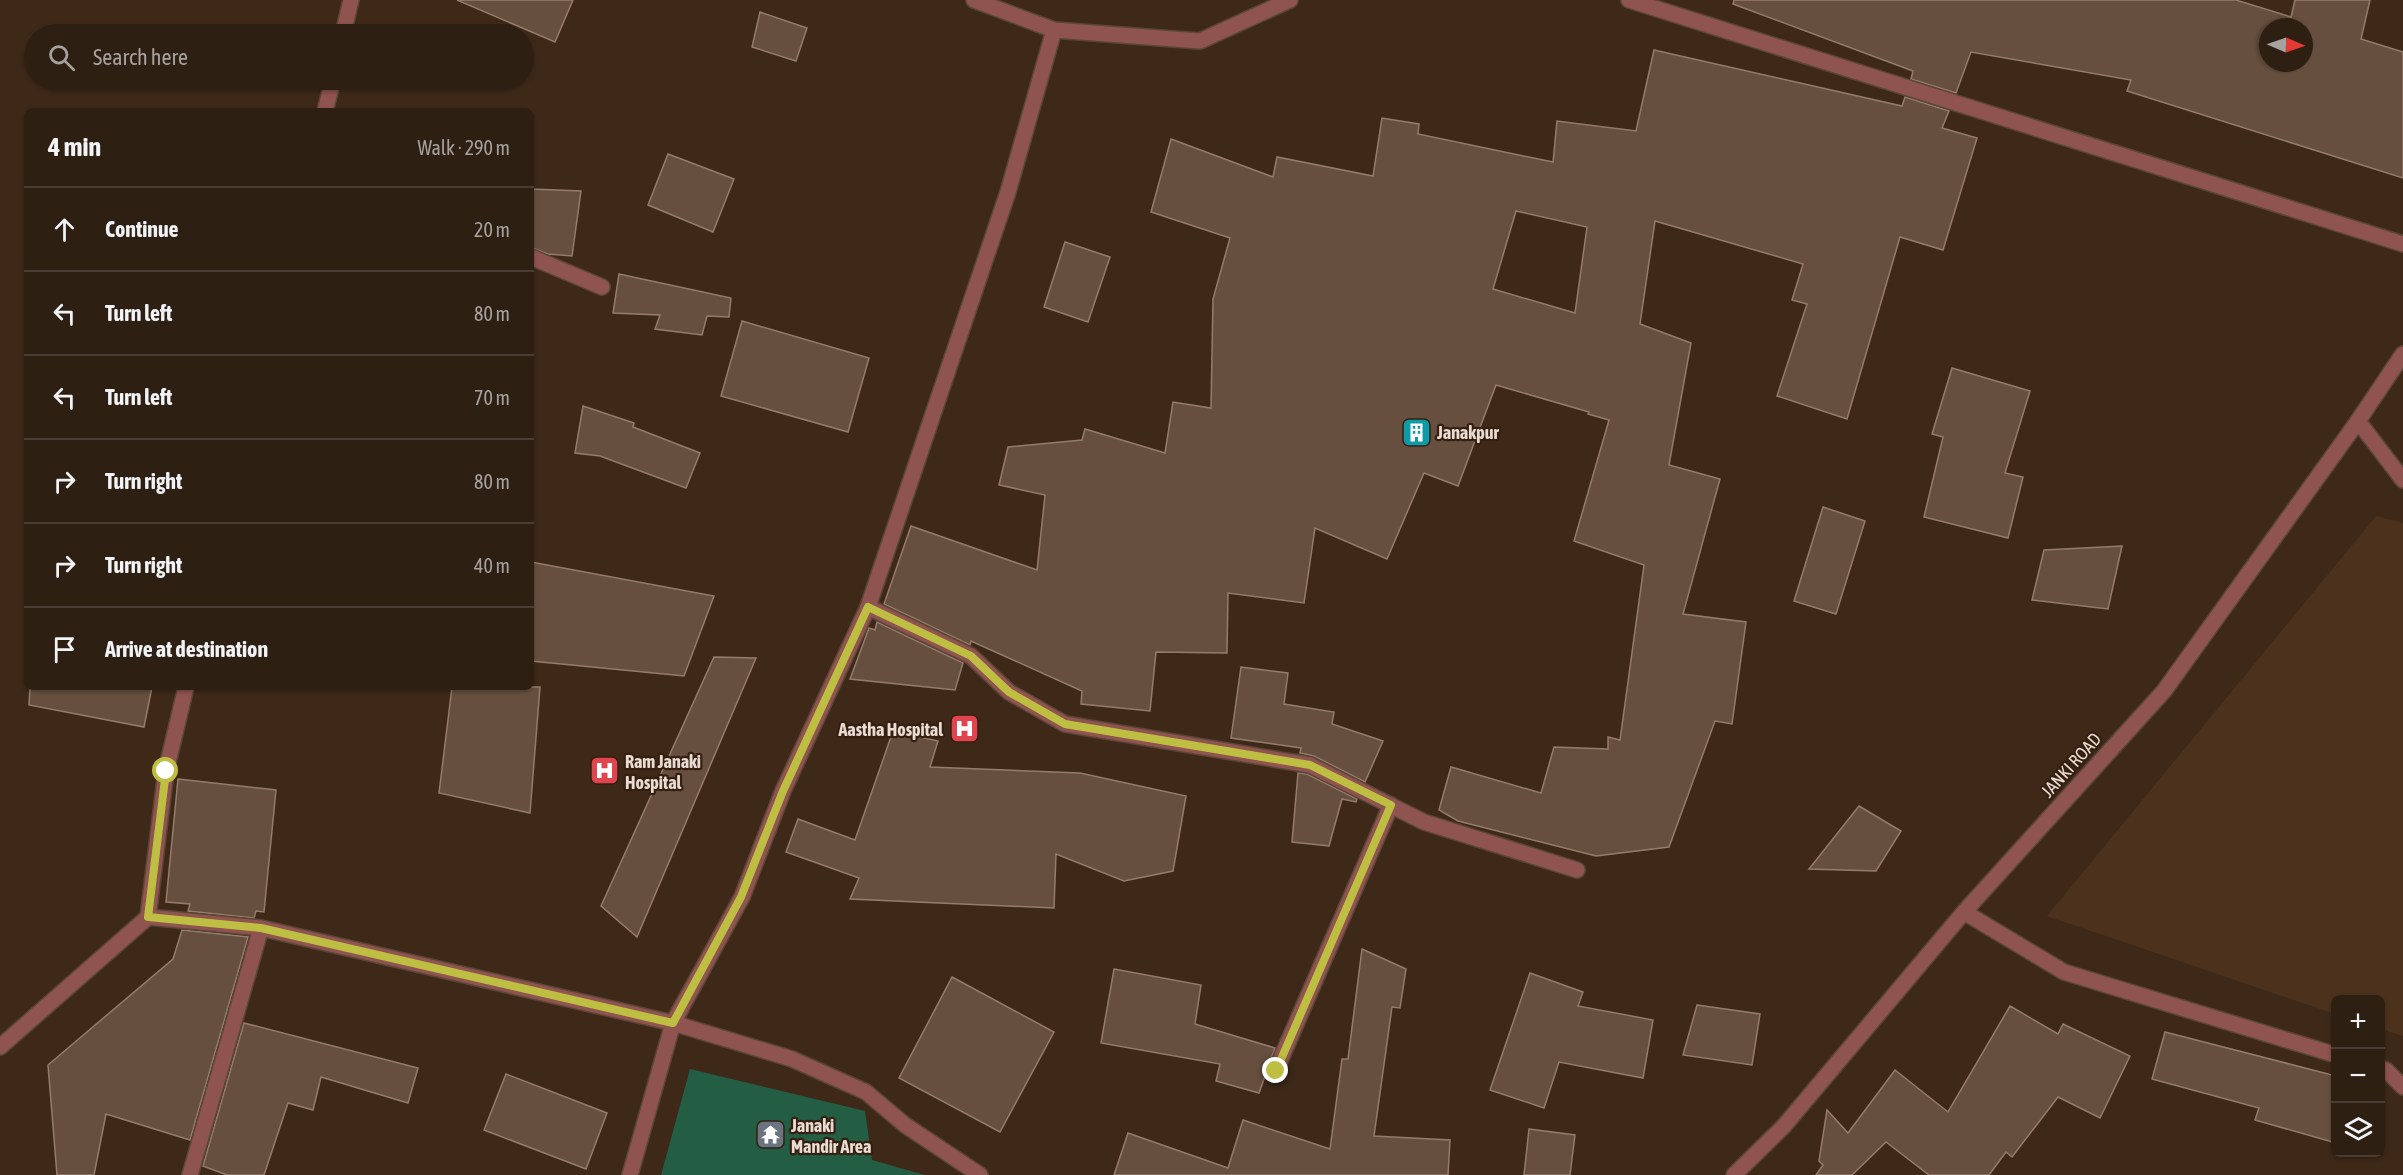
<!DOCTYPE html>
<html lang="en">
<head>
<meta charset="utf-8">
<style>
	:root { --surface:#2e1f13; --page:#36271c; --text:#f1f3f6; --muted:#a7a2a0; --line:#493d33 }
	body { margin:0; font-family:"Asap Condensed",sans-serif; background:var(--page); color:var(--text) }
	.controls { position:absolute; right:18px; bottom:18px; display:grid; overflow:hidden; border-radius:9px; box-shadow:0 2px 4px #0004 }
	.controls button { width:54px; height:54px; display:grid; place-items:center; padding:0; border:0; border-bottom:2px solid var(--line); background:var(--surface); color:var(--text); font:30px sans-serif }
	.compass { position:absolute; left:2259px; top:18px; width:54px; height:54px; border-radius:50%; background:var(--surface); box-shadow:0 2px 4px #0004; rotate:92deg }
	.stop { position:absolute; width:18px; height:18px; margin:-14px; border:4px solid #bebf42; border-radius:50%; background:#fff }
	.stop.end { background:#bebf42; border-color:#fff; box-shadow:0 2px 6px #0008 }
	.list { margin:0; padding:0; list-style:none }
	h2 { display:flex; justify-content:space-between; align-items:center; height:78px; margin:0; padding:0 24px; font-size:26px }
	h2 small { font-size:20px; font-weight:400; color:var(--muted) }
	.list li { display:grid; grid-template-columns:39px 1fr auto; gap:18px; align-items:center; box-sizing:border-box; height:84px; padding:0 24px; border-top:2px solid var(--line) }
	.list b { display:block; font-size:22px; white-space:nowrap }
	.list em { font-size:20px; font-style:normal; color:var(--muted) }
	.icon { flex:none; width:33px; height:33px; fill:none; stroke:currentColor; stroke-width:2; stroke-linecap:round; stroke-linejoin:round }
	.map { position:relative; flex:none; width:2403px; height:1175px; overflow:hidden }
	.search { position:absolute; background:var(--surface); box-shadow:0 2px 4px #0004; left:24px; top:24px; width:510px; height:66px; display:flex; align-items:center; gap:15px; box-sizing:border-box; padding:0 21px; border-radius:33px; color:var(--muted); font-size:22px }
	.panel { position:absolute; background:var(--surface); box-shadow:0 2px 4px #0004; left:24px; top:108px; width:510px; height:582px; border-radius:9px }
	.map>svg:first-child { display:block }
</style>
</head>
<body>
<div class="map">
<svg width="2403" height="1175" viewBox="0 0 2403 1175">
	<rect width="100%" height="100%" fill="#3e2919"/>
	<path fill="#4c321d" d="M 2376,516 L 2403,523 L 2403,1036 L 2381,1029 L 2380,1000 L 2336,1000 L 2335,1014 L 2047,916 Z"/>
	<path fill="#235d43" d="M 690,1069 L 865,1111 L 872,1160 L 925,1175 L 661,1175 Z"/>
	<g fill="#664f3e" stroke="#957c6a" stroke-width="1.5" fill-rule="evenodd">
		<path d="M 457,0 L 573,0 L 555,42 Z"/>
		<path d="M 1734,0 L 2236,0 L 2291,17 L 2295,0 L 2370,0 L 2361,39 L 2403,52 L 2403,178 L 2127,91 L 2131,80 L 1971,52 L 1956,93 L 1911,79 L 1913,71 L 1733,4 ZM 2268,27 L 2304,27 L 2304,63 L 2268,63 Z"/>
		<path d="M 760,12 L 807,28 L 796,61 L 752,47 Z"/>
		<path d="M 1654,50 L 1902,106 L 1905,97 L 1949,111 L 1942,128 L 1977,138 L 1943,250 L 1900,237 L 1847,419 L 1777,396 L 1807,304 L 1792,300 L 1803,264 L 1655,221 L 1640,324 L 1691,343 L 1669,465 L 1720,479 L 1683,614 L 1746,622 L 1732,724 L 1715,721 L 1669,847 L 1596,856 L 1458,821 L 1439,810 L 1451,767 L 1541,793 L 1554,747 L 1608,749 L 1608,737 L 1620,740 L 1644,565 L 1574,541 L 1609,420 L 1588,414 L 1589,412 L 1496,385 L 1458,486 L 1424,473 L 1387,559 L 1315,528 L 1304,603 L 1228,593 L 1227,653 L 1156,652 L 1150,711 L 1081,704 L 1082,691 L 971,641 L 970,645 L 884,604 L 911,526 L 1037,570 L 1045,495 L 999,485 L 1008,447 L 1082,440 L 1085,429 L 1165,453 L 1173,402 L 1211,408 L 1213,299 L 1230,238 L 1151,212 L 1171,139 L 1273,177 L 1277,157 L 1373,176 L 1382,118 L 1419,124 L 1418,134 L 1553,162 L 1557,121 L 1636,131 ZM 1516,211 L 1587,227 L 1575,313 L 1493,289 Z"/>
		<path d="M 668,154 L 734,179 L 713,232 L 648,205 Z"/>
		<path d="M 531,189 L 581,191 L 572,256 L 548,254 L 532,248 Z"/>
		<path d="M 1065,242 L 1110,257 L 1088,322 L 1044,307 Z"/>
		<path d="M 619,274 L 731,298 L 729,317 L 707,316 L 702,335 L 655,329 L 660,315 L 613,313 Z"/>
		<path d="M 742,321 L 869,358 L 848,432 L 721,396 Z"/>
		<path d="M 1952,368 L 2030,391 L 2005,473 L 2023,477 L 2008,538 L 1924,517 L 1943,437 L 1932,434 Z"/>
		<path d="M 583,406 L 634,423 L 633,427 L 700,453 L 686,488 L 600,456 L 575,453 Z"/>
		<path d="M 1823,507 L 1865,521 L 1836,614 L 1794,601 Z"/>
		<path d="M 2122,546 L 2108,609 L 2032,600 L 2044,550 Z"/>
		<path d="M 531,562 L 714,596 L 684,676 L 531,661 Z"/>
		<path d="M 877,622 L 963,663 L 955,690 L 850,679 L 869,628 L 875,630 Z"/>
		<path d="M 714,657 L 756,658 L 637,937 L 601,906 Z"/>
		<path d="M 1241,667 L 1288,673 L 1284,704 L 1334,712 L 1332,724 L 1383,741 L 1365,782 L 1314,756 L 1300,753 L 1301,748 L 1231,738 Z"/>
		<path d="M 30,687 L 152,687 L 144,727 L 29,705 Z"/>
		<path d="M 452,687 L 540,687 L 530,813 L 439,793 Z"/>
		<path d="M 893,731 L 938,741 L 930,767 L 1080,773 L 1186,796 L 1173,871 L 1124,881 L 1056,854 L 1054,908 L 850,899 L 859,878 L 786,852 L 798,819 L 855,840 Z"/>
		<path d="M 1298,773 L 1307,774 L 1357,799 L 1356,802 L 1342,799 L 1329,846 L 1292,842 Z"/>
		<path d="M 178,779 L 276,790 L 264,912 L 256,911 L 254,918 L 188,911 L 190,904 L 166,902 Z"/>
		<path d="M 1859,806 L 1901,831 L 1876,871 L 1809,869 Z"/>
		<path d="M 182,930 L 248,937 L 190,1140 L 106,1114 L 94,1175 L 57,1175 L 48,1065 L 173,959 Z"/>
		<path d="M 1362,949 L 1406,969 L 1400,1008 L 1392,1007 L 1374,1136 L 1450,1140 L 1448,1175 L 1114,1175 L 1128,1133 L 1228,1168 L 1243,1120 L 1330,1149 L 1342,1059 L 1348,1059 Z"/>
		<path d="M 1114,969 L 1201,985 L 1195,1024 L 1275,1048 L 1259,1093 L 1216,1081 L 1220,1064 L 1101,1043 Z"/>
		<path d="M 1530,973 L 1583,992 L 1578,1006 L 1653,1020 L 1643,1078 L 1559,1062 L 1544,1108 L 1490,1090 Z"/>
		<path d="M 952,977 L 1054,1032 L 1000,1132 L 899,1078 Z"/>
		<path d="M 1697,1005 L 1760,1014 L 1752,1065 L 1683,1055 Z"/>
		<path d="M 2010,1006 L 2058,1034 L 2063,1024 L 2130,1056 L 2100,1118 L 2058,1097 L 2012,1157 L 2006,1152 L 1989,1175 L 1929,1175 L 1886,1142 L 1852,1175 L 1816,1175 L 1823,1165 L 1819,1161 L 1827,1110 L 1848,1133 L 1895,1070 L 1948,1112 Z"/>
		<path d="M 244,1023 L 418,1068 L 408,1103 L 321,1077 L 313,1110 L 288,1103 L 264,1175 L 227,1175 L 203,1166 Z"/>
		<path d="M 2165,1032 L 2336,1076 L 2336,1143 L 2255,1120 L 2259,1108 L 2152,1079 Z"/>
		<path d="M 506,1074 L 607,1113 L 586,1169 L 484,1130 Z"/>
		<path d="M 1529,1129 L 1575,1135 L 1570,1175 L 1524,1175 Z"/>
	</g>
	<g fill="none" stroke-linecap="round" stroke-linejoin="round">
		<defs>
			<g id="minor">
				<path d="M 974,0 L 1054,30 L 1200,41 L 1290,0"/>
				<path d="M 1629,0 L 2403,244"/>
				<path d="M 343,34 L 351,0"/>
				<path d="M 325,111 L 333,80"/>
				<path d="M 531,257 L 602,287"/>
				<path d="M 2358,421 L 2403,480"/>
				<path d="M 868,607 L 971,656 L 1009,692 L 1065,724 L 1310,765 L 1424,822 L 1577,870"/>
				<path d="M 1964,912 L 2064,972 L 2336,1055"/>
				<path d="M 148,917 L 261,928 L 673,1023 L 792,1059 L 866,1092 L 905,1125 L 980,1175"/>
				<path d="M 0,1047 L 148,917 L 166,771 L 186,687"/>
				<path d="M 2380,1068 L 2386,1070 L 2403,1087"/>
				<path d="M 1276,1070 L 1391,805"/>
				<path d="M 190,1175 L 261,928"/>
				<path d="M 630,1175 L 673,1023 L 742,897 L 783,791 L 868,607 L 1008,192 L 1054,30"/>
				<path d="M 1734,1175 L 1784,1126 L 1964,912 L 2164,691 L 2358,421 L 2403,354"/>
			</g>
		</defs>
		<use href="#minor" stroke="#5a4637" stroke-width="18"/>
		<use href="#minor" stroke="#8f5350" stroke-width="15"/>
	</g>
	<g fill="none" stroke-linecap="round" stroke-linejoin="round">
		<path stroke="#bebf42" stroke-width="8" d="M 166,771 L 148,917 L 261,928 L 673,1023 L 741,897 L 783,791 L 868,607 L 971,656 L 1009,692 L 1065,724 L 1310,765 L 1391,805 L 1276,1071"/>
	</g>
	<defs>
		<symbol id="building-square" viewBox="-11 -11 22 22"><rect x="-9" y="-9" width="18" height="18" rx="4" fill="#0f9aa8" stroke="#341f10"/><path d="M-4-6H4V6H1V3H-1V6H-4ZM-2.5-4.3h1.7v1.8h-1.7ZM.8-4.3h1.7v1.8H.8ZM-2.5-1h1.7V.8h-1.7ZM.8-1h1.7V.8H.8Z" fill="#fff"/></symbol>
		<symbol id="hospital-square" viewBox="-11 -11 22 22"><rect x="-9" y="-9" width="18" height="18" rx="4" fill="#e0444e" stroke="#341f10"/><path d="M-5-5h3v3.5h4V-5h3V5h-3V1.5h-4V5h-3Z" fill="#fff"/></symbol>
		<symbol id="temple-square" viewBox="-11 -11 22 22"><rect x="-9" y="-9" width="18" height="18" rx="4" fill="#6b7280" stroke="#341f10"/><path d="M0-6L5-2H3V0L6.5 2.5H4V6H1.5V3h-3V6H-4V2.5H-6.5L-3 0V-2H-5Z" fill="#fff"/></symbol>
	</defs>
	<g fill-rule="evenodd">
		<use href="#building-square" x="1400" y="416" width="33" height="33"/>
		<use href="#hospital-square" x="948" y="712" width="33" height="33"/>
		<use href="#hospital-square" x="588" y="754" width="33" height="33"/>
		<use href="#temple-square" x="754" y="1118" width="33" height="33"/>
	</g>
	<g text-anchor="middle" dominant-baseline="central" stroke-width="4.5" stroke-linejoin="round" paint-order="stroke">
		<g font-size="18" font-weight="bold" fill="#eadcd2" stroke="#341f10" text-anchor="start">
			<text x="1437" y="432">Janakpur</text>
			<text x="943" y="729" text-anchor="end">Aastha Hospital</text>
			<text x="625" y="761">Ram Janaki<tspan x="625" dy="21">Hospital</tspan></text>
			<text x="791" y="1125">Janaki<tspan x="791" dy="21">Mandir Area</tspan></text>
		</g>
		<g font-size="18" fill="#eadcd2" stroke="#341f10">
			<text transform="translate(2071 765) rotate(-48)">JANKI ROAD</text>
		</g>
	</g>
</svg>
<div class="controls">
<button>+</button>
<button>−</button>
<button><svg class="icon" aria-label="layers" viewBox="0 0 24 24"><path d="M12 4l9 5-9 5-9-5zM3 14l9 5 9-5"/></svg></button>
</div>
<svg class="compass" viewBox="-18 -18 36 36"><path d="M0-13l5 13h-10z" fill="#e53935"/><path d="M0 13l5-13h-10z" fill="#a7a2a0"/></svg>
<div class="stop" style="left:166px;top:771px"></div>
<div class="stop end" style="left:1276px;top:1071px"></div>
<div class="search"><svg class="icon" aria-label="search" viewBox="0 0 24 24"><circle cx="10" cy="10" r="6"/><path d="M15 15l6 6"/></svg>Search here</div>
<section class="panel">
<h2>4 min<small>Walk · 290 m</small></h2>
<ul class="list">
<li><svg class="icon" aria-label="ahead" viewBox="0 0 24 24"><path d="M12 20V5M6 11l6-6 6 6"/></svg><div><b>Continue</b></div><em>20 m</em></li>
<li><svg class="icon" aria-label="left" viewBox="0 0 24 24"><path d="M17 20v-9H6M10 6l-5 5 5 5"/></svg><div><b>Turn left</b></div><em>80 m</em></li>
<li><svg class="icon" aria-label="left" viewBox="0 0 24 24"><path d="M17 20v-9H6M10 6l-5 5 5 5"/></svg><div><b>Turn left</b></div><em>70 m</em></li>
<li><svg class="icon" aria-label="right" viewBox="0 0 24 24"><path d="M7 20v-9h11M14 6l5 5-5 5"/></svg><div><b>Turn right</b></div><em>80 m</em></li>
<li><svg class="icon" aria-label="right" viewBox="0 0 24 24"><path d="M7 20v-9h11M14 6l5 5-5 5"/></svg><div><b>Turn right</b></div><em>40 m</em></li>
<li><svg class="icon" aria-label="arrive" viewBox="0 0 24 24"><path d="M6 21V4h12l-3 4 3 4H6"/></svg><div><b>Arrive at destination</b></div></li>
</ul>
</section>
</div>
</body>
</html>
